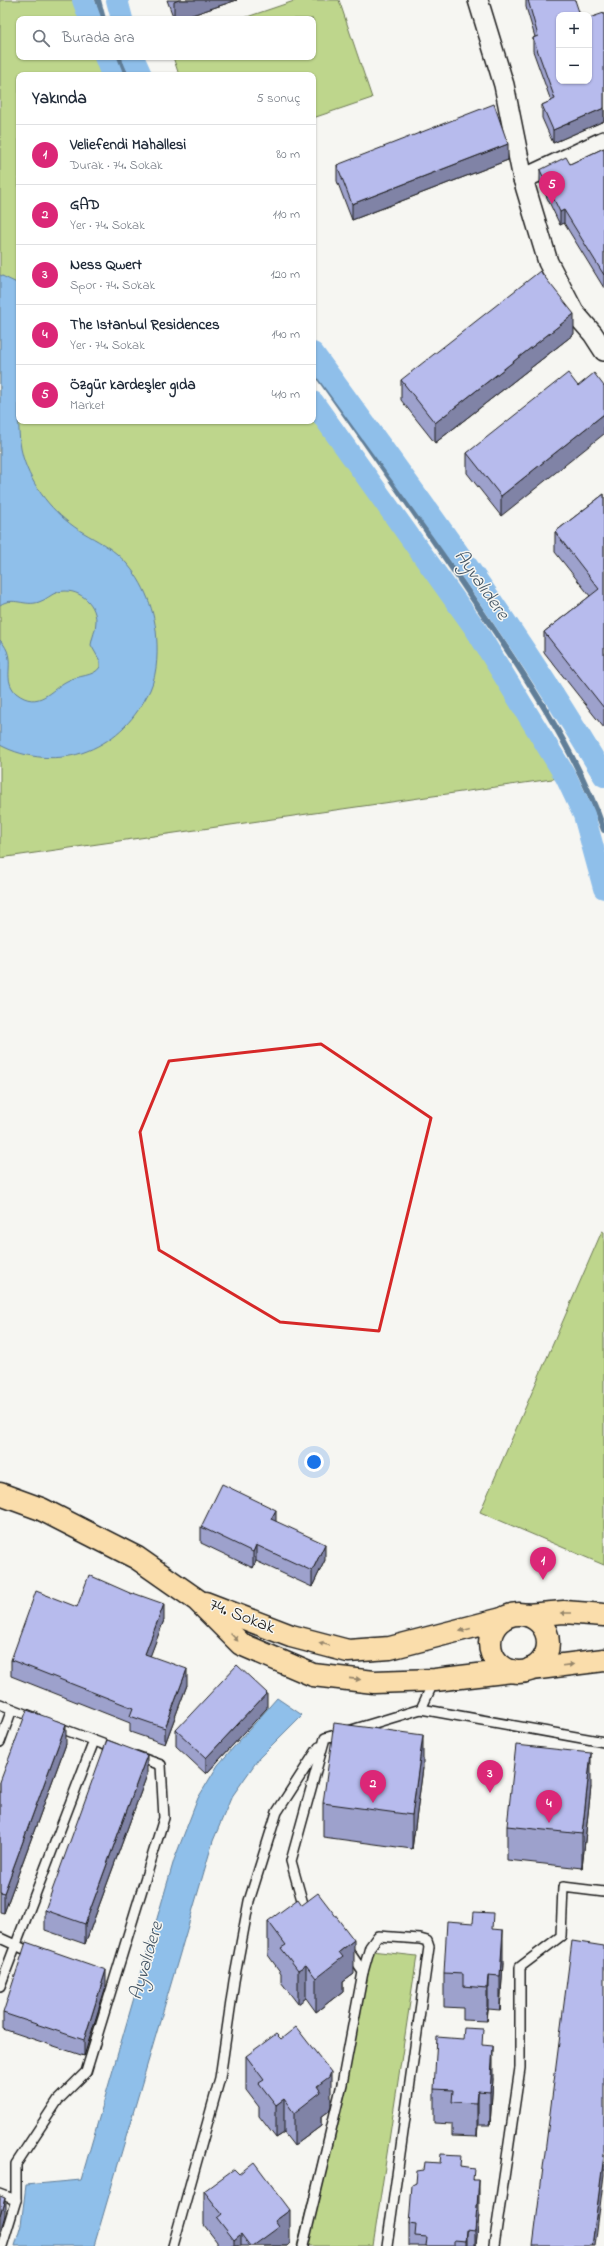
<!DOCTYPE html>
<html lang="tr">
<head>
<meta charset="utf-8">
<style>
	:root { --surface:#fff; --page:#f2f2f3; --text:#1f2937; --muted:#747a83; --line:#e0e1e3; --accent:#db2777 }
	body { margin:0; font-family:"Indie Flower",sans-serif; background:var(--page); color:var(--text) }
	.controls { position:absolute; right:12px; top:12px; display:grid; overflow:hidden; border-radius:8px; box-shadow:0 1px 3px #0004 }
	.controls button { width:36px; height:36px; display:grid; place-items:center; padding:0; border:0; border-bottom:1px solid var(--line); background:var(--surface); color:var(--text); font:20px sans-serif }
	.you { position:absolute; left:314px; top:1462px; width:14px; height:14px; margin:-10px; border:3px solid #fff; border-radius:50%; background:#1a73e8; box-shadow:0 0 0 6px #1a73e833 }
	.badge { display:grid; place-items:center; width:26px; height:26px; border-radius:50%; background:var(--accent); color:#fff; font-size:13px; font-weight:700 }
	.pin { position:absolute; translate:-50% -33px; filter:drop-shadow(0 1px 2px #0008) }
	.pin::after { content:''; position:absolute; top:21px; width:14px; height:12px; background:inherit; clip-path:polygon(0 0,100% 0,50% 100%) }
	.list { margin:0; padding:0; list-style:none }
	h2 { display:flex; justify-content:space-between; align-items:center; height:52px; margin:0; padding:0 16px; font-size:17px }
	h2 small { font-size:13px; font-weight:400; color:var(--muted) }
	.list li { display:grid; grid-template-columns:26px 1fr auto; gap:12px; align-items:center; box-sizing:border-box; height:60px; padding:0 16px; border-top:1px solid var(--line) }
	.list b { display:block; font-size:15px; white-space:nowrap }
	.list p { margin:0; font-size:13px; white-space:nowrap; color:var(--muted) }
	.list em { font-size:13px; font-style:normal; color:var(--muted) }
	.icon { flex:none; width:22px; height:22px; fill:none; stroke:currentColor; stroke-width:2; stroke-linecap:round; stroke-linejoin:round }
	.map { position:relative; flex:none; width:604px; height:2246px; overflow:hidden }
	.search { position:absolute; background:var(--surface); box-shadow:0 1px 3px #0004; left:16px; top:16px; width:300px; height:44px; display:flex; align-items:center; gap:10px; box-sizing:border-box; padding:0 14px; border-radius:8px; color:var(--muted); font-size:15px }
	.panel { position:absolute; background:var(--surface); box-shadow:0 1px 3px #0004; left:16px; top:72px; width:300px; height:352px; border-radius:8px }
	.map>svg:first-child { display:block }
</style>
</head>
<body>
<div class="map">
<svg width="604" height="2246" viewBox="0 0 604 2246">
	<rect width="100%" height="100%" fill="#f6f6f2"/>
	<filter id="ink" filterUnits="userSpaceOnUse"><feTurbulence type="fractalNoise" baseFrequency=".025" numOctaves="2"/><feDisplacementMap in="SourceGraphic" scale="8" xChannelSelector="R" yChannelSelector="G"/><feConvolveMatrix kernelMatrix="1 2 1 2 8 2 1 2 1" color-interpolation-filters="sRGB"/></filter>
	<g filter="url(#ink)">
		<g fill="#bed68c" stroke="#6d7954">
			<path d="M 0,0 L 83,0 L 90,19 L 19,19 L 19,57 L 105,57 L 112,75 L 19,75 L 19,421 L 313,421 L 313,402 L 475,628 L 566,777 L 0,858 Z"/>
			<path d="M 297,0 L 339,0 L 372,98 L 313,118 L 313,75 L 179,75 L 173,57 L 313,57 L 313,19 L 241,19 Z"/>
			<path d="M 602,1231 L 604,1232 L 604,1565 L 480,1512 Z"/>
			<path d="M 371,1951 L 417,1956 L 373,2246 L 297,2246 Z"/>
		</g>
		<g fill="#8fbfea" stroke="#617e98">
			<path d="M 0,275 L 19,284 C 19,319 19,354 19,390 C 19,412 17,436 23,457 C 32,487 53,513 79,530 C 92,538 105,544 117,554 C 139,573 152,601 156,630 C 158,649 158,672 150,690 C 136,718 117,739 87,751 C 60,762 26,759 0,745 L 0,640 C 19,660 0,677 16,693 C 39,711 51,689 67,681 C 78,675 94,677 100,667 L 100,661 L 91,645 C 92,637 96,630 96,621 C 96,602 77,587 58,592 C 51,594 46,600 39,602 C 25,607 13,596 0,605 Z"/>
			<path d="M 277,1698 L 302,1715 L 259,1758 L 231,1798 L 213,1841 L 94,2246 L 15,2246 L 21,2225 L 26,2185 L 81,2180 L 174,1860 L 198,1798 L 218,1765 Z"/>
		</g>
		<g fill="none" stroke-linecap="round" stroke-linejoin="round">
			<g stroke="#617e98" stroke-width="6">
				<path d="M 98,0 L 103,19"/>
				<path d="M 119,57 L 126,75"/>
				<path d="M 313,369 C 368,446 422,523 475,602 C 523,672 576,750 604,830"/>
			</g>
			<g stroke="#8fbfea" stroke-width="22">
				<path d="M 83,0 L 90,19"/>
				<path d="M 117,0 L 122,19"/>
				<path d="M 105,57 L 112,75"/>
				<path d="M 133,57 L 141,75"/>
				<path d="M 313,353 C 414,491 517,629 604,776"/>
				<path d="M 313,402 L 475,628 L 566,777 L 584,815 L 604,888"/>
			</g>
			<defs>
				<g id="service">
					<path d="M 0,1704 L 36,1718"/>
					<path d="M 421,1709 L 604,1742"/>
					<path d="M 55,1726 L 116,1749"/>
					<path d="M 0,1742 L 12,1709"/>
					<path d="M 309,1913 L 305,1911 L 291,1861 L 325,1738 L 421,1709 L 434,1681"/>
					<path d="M 0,1938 L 35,1954"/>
					<path d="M 363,1972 L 370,1947 L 378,1936 L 420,1939 L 427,1941 L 429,1947 L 387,2246"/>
					<path d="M 0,1986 L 94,1741"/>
					<path d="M 0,2194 L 16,2200"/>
					<path d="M 2,2246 L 16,2200 L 16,2164 L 58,2100 L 86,2072 L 164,1818 L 161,1765 L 136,1756"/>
					<path d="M 173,2246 L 220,2078 L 234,1981 L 249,1901 L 277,1812 L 319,1747"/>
					<path d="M 303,2246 L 342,2084 L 363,1972 L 348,1950"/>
					<path d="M 494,2246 L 520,2068 L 520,1967 L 561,1936 L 563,1887 L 604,1892"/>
				</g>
				<g id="minor">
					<path d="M 478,0 L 504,85 L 523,179 L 548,262 L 574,312 L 593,334 L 604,351"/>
					<path d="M 523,179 L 604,141"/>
				</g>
				<g id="primary">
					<path d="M 0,1494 L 41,1509 L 137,1558 L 197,1600 L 241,1644 L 313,1675 L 374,1682 L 435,1680 L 512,1671"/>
					<path d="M 205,1603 L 291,1636 L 348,1651 L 390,1648 L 502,1619"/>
					<circle cx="519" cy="1643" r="29"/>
					<path d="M 527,1615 L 564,1612 L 604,1615"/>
					<path d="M 531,1669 L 604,1660"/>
				</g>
			</defs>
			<use href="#service" stroke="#1c1c1c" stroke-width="12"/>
			<use href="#minor" stroke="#1c1c1c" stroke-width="22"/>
			<use href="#primary" stroke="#1c1c1c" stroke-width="25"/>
			<use href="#service" stroke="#f6f6f2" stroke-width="9"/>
			<use href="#minor" stroke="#f6f6f2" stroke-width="19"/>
			<use href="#primary" stroke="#faddab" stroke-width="22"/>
		</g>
		<g fill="#9da1cc" stroke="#1c1c1c">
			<path d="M 167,0 L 237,0 L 180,19 L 174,19 Z"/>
			<path d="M 526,0 L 575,0 L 559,81 L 604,13 L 604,121 L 553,143 L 542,118 L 542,105 L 551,101 L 533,51 L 533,38 L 535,37 L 526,7 Z"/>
			<path d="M 604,148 L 604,288 L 564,223 L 560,225 L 540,183 L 540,170 L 570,164 Z"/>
			<path d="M 508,160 L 352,220 L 337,181 L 337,165 Z"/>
			<path d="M 574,334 L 435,443 L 401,400 L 401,380 Z"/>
			<path d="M 578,386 L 501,516 L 467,473 L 467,453 Z"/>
			<path d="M 604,494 L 604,728 L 544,652 L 544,632 L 590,596 L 555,552 L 555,532 Z"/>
			<path d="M 276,1522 L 325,1560 L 312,1587 L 256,1561 L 253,1568 L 201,1543 L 201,1527 Z"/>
			<path d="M 77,1607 L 164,1620 L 150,1656 L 187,1685 L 165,1744 L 130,1732 L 130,1723 L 11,1676 L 11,1660 Z"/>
			<path d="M 267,1708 L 206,1774 L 176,1746 L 176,1730 Z"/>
			<path d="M 66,1744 L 4,1913 L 0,1912 L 0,1782 Z"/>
			<path d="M 423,1768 L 412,1849 L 323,1837 L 323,1803 Z"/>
			<path d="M 147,1775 L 85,1944 L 45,1930 L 45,1910 Z"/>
			<path d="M 591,1787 L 582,1868 L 507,1860 L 507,1826 Z"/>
			<path d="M 268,1921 L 354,1974 L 343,1982 L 343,1991 L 316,2012 L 306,1998 L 298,2004 L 281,1982 L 281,1973 L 268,1955 Z"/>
			<path d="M 493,1929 L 503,1963 L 500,2010 L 488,2009 L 487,2021 L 463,2020 L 463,2008 L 444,2007 L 444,1973 Z"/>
			<path d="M 106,1986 L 84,2056 L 3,2029 L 3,2013 Z"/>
			<path d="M 483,2045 L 493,2079 L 490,2125 L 478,2125 L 477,2137 L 452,2136 L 452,2124 L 434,2123 L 434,2089 Z"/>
			<path d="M 246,2056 L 331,2106 L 329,2111 L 321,2117 L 321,2126 L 294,2146 L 284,2133 L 276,2138 L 259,2116 L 259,2107 L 246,2090 Z"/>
			<path d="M 461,2167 L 474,2180 L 479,2214 L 476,2246 L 409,2246 L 409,2224 L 416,2183 L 424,2170 Z"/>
			<path d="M 204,2191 L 290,2243 L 287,2246 L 217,2246 L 217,2242 L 204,2225 Z"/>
		</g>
		<g fill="#8083a6" stroke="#1c1c1c">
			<path d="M 179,0 L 237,0 L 180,19 L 174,19 L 174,2 Z"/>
			<path d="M 604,108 L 604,121 L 553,143 L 553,130 Z"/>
			<path d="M 508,144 L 508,160 L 352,220 L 352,204 Z"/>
			<path d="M 564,210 L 564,223 L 560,225 L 560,212 Z"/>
			<path d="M 574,314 L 574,334 L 435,443 L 435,423 Z"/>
			<path d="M 604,414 L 604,434 L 501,516 L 501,496 Z"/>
			<path d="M 276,1510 L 276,1525 L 271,1519 Z"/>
			<path d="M 325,1544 L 325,1560 L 312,1587 L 312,1571 Z"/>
			<path d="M 256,1545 L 256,1561 L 253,1568 L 253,1552 Z"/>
			<path d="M 164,1604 L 164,1620 L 145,1670 L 145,1654 Z"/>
			<path d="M 187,1669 L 187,1685 L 165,1744 L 165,1728 Z"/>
			<path d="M 267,1693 L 267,1708 L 206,1774 L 206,1758 Z"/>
			<path d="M 66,1724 L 66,1744 L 4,1913 L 4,1893 Z"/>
			<path d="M 423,1735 L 423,1768 L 412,1849 L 412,1815 Z"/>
			<path d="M 591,1753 L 591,1787 L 582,1868 L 582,1834 Z"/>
			<path d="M 147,1755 L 147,1775 L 85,1944 L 85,1924 Z"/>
			<path d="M 503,1930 L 503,1963 L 500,2010 L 500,1976 Z"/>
			<path d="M 354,1940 L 354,1974 L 343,1982 L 343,1991 L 316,2012 L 316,1978 L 339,1952 Z"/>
			<path d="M 306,1965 L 306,1998 L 298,2004 L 298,1970 Z"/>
			<path d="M 106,1970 L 106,1986 L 84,2056 L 84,2040 Z"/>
			<path d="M 488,1975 L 488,2009 L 487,2021 L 487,1988 Z"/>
			<path d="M 493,2046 L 493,2079 L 490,2125 L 490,2092 Z"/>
			<path d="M 331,2072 L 331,2106 L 329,2111 L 321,2117 L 321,2126 L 294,2146 L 294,2113 Z"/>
			<path d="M 478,2091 L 478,2125 L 477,2137 L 477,2103 Z"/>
			<path d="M 284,2099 L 284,2133 L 276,2138 L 276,2105 Z"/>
			<path d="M 604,2155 L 604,2175 L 595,2246 L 592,2246 Z"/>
			<path d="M 479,2180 L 479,2214 L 476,2246 L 475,2246 L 475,2231 Z"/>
			<path d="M 5,2198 L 5,2215 L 0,2233 L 0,2216 Z"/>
			<path d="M 290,2210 L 290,2243 L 287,2246 L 253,2246 L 275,2221 Z"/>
			<path d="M 467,2230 L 467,2246 L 466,2246 L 466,2241 Z"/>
			<path d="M 241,2234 L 241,2246 L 234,2246 L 234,2240 Z"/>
		</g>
		<g fill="#b7bbed" stroke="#1c1c1c">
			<path d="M 528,0 L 575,0 L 580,15 L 559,15 L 559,81 L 589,81 L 589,18 L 604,13 L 604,108 L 553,130 L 542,105 L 555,99 L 533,38 L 538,36 Z"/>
			<path d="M 494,104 L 508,144 L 352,204 L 337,165 Z"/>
			<path d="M 604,148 L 604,275 L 564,210 L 560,212 L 540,170 L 566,157 L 570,164 Z"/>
			<path d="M 540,271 L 574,314 L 435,423 L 401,380 Z"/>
			<path d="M 568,373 L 578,386 L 594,373 L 604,386 L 604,414 L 501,496 L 467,453 Z"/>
			<path d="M 604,494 L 604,708 L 544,632 L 599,589 L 555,532 Z"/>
			<path d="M 222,1484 L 276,1510 L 271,1519 L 325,1544 L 312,1571 L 256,1545 L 253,1552 L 201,1527 Z"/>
			<path d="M 89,1575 L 132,1594 L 133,1593 L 164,1604 L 145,1654 L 187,1669 L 165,1728 L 130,1716 L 133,1708 L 11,1660 L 36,1591 L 77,1607 Z"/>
			<path d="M 237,1665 L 267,1693 L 206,1758 L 176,1730 Z"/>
			<path d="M 27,1710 L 66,1724 L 4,1893 L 0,1892 L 0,1782 Z"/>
			<path d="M 334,1723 L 423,1735 L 412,1815 L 323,1803 Z"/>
			<path d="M 107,1740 L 147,1755 L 85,1924 L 45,1910 Z"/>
			<path d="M 516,1745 L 591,1753 L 582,1834 L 507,1826 Z"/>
			<path d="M 318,1893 L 354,1940 L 339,1952 L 343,1957 L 316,1978 L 306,1965 L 298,1970 L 281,1948 L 286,1945 L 268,1921 L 298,1899 L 302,1905 Z"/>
			<path d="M 474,1912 L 493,1913 L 492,1929 L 503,1930 L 500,1976 L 488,1975 L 487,1988 L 463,1986 L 463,1974 L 444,1973 L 447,1921 L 473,1923 Z"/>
			<path d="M 572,1941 L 604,1946 L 604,2155 L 592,2246 L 533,2246 Z"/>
			<path d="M 26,1942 L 106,1970 L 84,2040 L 3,2013 Z"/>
			<path d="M 296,2027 L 331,2072 L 329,2077 L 317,2086 L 321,2092 L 294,2113 L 284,2099 L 276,2105 L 259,2083 L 264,2080 L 246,2056 L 276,2034 L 281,2039 Z"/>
			<path d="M 464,2028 L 483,2029 L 482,2045 L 493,2046 L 490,2092 L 478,2091 L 477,2103 L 452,2102 L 453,2090 L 434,2089 L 437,2037 L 463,2039 Z"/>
			<path d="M 441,2154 L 461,2155 L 460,2167 L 474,2169 L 473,2180 L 479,2180 L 475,2231 L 467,2230 L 466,2241 L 454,2240 L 454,2246 L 426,2246 L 427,2237 L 415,2236 L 416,2225 L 409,2224 L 412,2185 L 416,2183 L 417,2171 L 424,2170 L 425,2162 L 440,2163 Z"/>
			<path d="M 254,2162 L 290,2210 L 275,2221 L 279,2227 L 253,2246 L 250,2246 L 241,2234 L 234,2240 L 217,2218 L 222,2214 L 204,2191 L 234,2169 L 239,2174 Z"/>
			<path d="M 0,2196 L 5,2198 L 0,2216 Z"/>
		</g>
		<defs><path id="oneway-solid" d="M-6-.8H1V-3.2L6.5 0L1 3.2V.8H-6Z"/></defs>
		<g fill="#96866b">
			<use href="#oneway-solid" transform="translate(566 1613) rotate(180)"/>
			<use href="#oneway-solid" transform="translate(465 1630) rotate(166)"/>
			<use href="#oneway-solid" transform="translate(234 1637) rotate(46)"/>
			<use href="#oneway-solid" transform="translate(324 1644) rotate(-166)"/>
			<use href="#oneway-solid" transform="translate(568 1665) rotate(-7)"/>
			<use href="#oneway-solid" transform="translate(355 1679) rotate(6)"/>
		</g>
	</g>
	<path fill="none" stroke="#d62828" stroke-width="3" stroke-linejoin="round" d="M 321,1044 L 431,1118 L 379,1331 L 280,1322 L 159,1250 L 140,1132 L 169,1061 Z"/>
	<g text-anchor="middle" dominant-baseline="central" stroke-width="3" stroke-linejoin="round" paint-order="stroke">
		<g font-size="18" fill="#1c1c1c" stroke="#f6f6f2">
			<text transform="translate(242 1617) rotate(21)">74. Sokak</text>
		</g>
		<g font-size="19" font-style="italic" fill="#445564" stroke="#f6f6f2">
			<text transform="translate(481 585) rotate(55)">Ayvalıdere</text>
			<text transform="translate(147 1961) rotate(-74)">Ayvalıdere</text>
		</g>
	</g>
</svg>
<div class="controls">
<button>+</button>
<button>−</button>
</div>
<div class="you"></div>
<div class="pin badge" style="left:543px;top:1580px">1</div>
<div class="pin badge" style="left:373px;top:1803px">2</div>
<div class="pin badge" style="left:490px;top:1793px">3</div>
<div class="pin badge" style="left:549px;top:1823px">4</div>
<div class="pin badge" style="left:552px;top:204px">5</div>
<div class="search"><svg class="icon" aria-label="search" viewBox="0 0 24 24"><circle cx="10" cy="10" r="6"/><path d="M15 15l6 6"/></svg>Burada ara</div>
<section class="panel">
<h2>Yakında<small>5 sonuç</small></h2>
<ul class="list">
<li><span class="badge">1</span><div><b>Veliefendi Mahallesi</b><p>Durak · 74. Sokak</p></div><em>80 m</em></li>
<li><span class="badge">2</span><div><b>GAD</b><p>Yer · 74. Sokak</p></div><em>110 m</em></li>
<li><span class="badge">3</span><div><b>Ness Qwert</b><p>Spor · 74. Sokak</p></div><em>120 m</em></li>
<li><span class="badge">4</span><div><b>The Istanbul Residences</b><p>Yer · 74. Sokak</p></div><em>140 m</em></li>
<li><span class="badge">5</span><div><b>Özgür kardeşler gıda</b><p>Market</p></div><em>410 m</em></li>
</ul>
</section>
</div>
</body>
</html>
